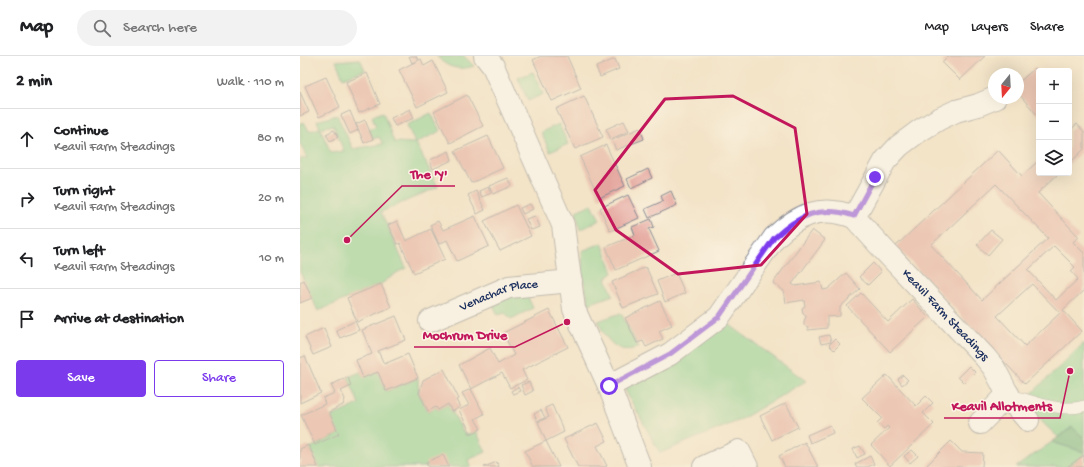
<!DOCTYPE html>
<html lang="en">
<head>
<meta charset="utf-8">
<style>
	:root { --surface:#fff; --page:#f2f2f2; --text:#202124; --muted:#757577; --line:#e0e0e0; --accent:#7c3aed }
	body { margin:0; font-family:"Gochi Hand",sans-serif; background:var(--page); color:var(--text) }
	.controls { position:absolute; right:12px; top:12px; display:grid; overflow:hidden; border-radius:4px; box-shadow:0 4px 16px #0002 }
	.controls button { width:36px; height:36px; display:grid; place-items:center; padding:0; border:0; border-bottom:1px solid var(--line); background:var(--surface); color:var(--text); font:20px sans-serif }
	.compass { position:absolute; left:688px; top:12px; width:36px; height:36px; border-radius:50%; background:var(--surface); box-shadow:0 4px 16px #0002; rotate:198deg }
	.stop { position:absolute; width:12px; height:12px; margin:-9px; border:3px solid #7c3aed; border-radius:50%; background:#fff }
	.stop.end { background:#7c3aed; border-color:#fff; box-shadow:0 1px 4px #0008 }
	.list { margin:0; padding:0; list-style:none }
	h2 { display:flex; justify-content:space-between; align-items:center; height:52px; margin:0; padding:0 16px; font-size:17px }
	h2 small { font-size:13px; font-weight:400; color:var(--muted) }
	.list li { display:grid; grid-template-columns:26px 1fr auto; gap:12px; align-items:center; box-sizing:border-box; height:60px; padding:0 16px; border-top:1px solid var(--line) }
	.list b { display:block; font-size:15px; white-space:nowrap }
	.list p { margin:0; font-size:13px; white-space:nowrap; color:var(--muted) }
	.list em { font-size:13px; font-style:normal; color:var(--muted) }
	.actions { display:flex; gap:8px; padding:12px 16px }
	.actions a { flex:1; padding:9px 0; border:1px solid var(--accent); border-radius:4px; text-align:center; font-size:14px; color:var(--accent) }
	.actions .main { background:var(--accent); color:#fff }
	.icon { flex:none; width:22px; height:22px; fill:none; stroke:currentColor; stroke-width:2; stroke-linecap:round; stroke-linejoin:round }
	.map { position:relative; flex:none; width:784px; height:411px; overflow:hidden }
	header { display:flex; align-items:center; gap:24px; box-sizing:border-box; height:56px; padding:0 20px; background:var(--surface); border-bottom:1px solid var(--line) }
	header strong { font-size:19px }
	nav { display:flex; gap:22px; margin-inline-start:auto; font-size:14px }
	.search { width:280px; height:36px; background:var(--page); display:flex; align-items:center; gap:10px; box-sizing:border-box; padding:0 14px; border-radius:22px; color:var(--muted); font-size:15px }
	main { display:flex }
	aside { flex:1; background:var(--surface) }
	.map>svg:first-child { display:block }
</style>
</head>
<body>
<header>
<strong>Map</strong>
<div class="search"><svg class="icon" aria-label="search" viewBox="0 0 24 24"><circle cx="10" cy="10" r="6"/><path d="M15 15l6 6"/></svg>Search here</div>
<nav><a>Map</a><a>Layers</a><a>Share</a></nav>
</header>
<main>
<aside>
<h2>2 min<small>Walk · 110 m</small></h2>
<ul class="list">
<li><svg class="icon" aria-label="ahead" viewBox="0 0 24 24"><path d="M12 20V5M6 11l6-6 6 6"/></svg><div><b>Continue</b><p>Keavil Farm Steadings</p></div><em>80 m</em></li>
<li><svg class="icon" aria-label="right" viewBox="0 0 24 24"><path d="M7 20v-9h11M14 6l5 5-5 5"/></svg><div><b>Turn right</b><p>Keavil Farm Steadings</p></div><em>20 m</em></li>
<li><svg class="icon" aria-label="left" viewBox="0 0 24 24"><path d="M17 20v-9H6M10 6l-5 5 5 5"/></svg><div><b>Turn left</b><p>Keavil Farm Steadings</p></div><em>10 m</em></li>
<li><svg class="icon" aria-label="arrive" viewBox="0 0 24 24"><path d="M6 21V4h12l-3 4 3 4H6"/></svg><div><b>Arrive at destination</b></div></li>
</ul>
<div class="actions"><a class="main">Save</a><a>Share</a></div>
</aside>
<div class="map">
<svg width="784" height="411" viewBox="0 0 784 411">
	<rect width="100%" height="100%" fill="#fcf5e5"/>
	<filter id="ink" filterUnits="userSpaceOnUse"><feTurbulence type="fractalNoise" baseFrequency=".025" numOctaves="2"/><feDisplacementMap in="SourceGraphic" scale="8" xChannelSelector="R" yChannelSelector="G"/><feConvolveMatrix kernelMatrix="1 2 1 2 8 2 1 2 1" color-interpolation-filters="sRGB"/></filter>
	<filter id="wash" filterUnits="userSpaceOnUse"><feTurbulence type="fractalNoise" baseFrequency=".012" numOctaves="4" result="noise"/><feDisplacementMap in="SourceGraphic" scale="16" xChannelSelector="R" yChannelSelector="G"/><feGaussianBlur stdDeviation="0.9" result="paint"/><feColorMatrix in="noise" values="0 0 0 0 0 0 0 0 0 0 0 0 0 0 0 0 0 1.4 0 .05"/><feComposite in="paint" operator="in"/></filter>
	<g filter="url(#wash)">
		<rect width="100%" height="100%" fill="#f3e3c7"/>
		<g fill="#82d393" stroke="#4e8178" fill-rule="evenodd">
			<path d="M 137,0 L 164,0 L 174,10 C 160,15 146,12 137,0 Z"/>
			<path d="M 60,3 L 65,14 L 43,22 L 36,5 Z"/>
			<path d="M 233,16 L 243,38 L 228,45 L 218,22 Z"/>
			<path d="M 83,56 L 94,86 L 115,87 L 107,69 L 131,57 L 140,75 L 116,87 L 138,131 L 81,156 L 106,212 L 98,216 L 81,228 L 18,255 L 0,216 L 0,103 L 7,102 L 0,87 L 0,67 L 4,66 L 9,75 L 20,72 L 17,65 L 37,59 L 53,93 L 83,88 L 79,81 L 73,83 L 69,73 L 76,70 L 72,60 ZM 33,69 L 44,95 L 31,97 L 20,72 Z"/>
			<path d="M 259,68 L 268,88 L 250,96 L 241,76 Z"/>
			<path d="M 292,148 L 300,164 L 280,174 L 276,155 Z"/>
			<path d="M 302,187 L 313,217 L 306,222 L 313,239 L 289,248 L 283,222 L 282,195 Z"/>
			<path d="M 225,235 L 233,252 L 211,263 L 205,257 L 198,259 L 191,245 Z"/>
			<path d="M 321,257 L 338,291 C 317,301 305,282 298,265 Z"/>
			<path d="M 419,261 L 506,325 L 440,364 L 360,397 L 320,325 Z"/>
			<path d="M 784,287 L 784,382 L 772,371 L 758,381 L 722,347 Z"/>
			<path d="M 61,316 L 78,316 L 86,335 L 118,322 L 119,337 L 128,355 L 136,351 L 138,354 L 148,348 L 165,379 L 176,375 L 186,396 L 168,404 L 171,411 L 18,411 L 10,392 L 39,378 L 31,361 L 59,348 L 48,321 Z"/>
			<path d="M 752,386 L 784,396 L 784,399 L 767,411 L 716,411 Z"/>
		</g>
		<path fill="#69b57d" stroke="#42726e" d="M 772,371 L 784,382 L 784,396 L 752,386 Z"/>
		<g id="blocks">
			<g fill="#e4a59e" fill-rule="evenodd">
				<path d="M 109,0 L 116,0 L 118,4 L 112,7 Z"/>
				<path d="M 241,0 L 267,0 L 281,32 L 252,45 L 233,4 Z"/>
				<path d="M 648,0 L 685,0 L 660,24 L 642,6 Z"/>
				<path d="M 121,3 L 124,10 L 133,5 L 148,36 L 117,51 L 99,14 Z"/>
				<path d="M 315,3 L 319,13 L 300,21 L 296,11 Z"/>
				<path d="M 735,12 L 739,16 L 739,61 L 718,37 L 718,27 Z"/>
				<path d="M 67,17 L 80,48 L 59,57 L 46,26 Z"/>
				<path d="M 26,21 L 40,51 L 19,61 L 5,30 Z"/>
				<path d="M 0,36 L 9,56 L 0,60 Z"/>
				<path d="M 167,39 L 183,70 L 150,87 L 134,56 Z"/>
				<path d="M 284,40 L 303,81 L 275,93 L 256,53 Z"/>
				<path d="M 110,53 L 114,62 L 95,70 L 91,62 Z"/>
				<path d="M 50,55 L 58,74 L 50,78 L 41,59 Z"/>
				<path d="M 65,64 L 73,83 L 64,87 L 56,68 Z"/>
				<path d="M 324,65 L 329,75 L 311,83 L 306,73 Z"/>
				<path d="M 777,68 L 784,76 L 784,93 L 769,108 L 769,75 Z"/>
				<path d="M 340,72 L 344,83 L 316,94 L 312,84 Z"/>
				<path d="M 34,74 L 38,81 L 30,85 L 26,78 Z"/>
				<path d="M 188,80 L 203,112 L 171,127 L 155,95 Z"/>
				<path d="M 306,89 L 325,130 L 299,142 L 280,101 Z"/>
				<path d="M 698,94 L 722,120 L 739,104 L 739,117 L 759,117 L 738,137 L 779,181 L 773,186 L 784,197 L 784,234 L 763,254 L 782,275 L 725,328 L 596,190 ZM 696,128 L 748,182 L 682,244 L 631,189 ZM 754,190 L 775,211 L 771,215 L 778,223 L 756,244 L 728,214 ZM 732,228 L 760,257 L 725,290 L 697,260 Z"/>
				<path d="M 149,95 L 152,104 L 133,113 L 130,104 Z"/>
				<path d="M 348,113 L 352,122 L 331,132 L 327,123 Z"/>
				<path d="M 208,122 L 212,130 L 193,138 L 189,130 Z"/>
				<path d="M 188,131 L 191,137 L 182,141 L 179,135 Z"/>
				<path d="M 176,135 L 185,154 L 177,158 L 168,139 Z"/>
				<path d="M 371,135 L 377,149 L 349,162 L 345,153 L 363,145 L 361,140 Z"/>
				<path d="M 328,139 L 339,162 L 310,175 L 300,152 Z"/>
				<path d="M 230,148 L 233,153 L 223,158 L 220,152 Z"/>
				<path d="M 216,149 L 231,180 L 200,195 L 184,165 Z"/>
				<path d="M 175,160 L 189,190 L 157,205 L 147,184 L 139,188 L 130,169 L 138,165 L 143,174 Z"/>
				<path d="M 235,160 L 240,171 L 231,174 L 226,163 Z"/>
				<path d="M 351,163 L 354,171 L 349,173 L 359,195 L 316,214 L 306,191 L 335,179 L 332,171 Z"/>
				<path d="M 97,165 L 106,185 L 131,173 L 145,203 L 114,217 L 100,187 L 97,188 L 88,169 Z"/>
				<path d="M 512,174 L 525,184 L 492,228 L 495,230 L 521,226 L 523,234 L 528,233 L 546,217 L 560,233 L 540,251 L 540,260 L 527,261 L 527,272 L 508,274 L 508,271 L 504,269 L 504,265 L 506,261 L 506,259 L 503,257 L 502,252 L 505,250 L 504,244 L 486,247 L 484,235 L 473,227 Z"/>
				<path d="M 691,174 L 702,183 L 688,199 L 677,189 Z"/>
				<path d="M 573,207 L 581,216 L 568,229 L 559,221 Z"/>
				<path d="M 346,211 L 358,238 L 323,252 L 312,226 Z"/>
				<path d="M 376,217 L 385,237 L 365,246 L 357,225 Z"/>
				<path d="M 4,224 L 12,242 L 0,247 L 0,226 Z"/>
				<path d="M 81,228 L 91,251 L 57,266 L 47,242 Z"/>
				<path d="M 561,237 L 588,266 L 612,243 L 628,261 L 590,296 L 547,250 Z"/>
				<path d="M 360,245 L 372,269 L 359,275 L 363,283 L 346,291 L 343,285 L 337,287 L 325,262 Z"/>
				<path d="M 249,254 L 268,291 L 222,314 L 227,324 L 210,332 L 202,317 L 171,333 L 184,358 L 175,363 L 181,373 L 171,378 L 159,354 L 169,349 L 162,337 L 171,333 L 159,309 L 190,292 L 198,308 L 214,299 L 203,277 Z"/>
				<path d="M 96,260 L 106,284 L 78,295 L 84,308 L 108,298 L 118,322 L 86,335 L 78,316 L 63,322 L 56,304 L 72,298 L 62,274 Z"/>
				<path d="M 55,265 L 59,274 L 40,282 L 36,274 Z"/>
				<path d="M 24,272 L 32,291 L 13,299 L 5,281 Z"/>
				<path d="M 529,279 L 531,286 L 521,288 L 519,281 Z"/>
				<path d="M 535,283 L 540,288 L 534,294 L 529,289 Z"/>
				<path d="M 5,300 L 21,337 L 0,347 L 0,302 Z"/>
				<path d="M 669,310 L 675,316 L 664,327 L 658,321 Z"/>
				<path d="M 144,313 L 159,343 L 156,344 L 160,351 L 152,356 L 148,348 L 138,354 L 136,351 L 128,355 L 119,337 L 123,324 Z"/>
				<path d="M 587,319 L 616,350 L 626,340 L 633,347 L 623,357 L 634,368 L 590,410 L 571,389 L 589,372 L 587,370 L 584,373 L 577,367 L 582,362 L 562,342 Z"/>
				<path d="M 603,319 L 608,324 L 602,329 L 598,323 Z"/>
				<path d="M 48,321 L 51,330 L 41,335 L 45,343 L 43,349 L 29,356 L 39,378 L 15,389 L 1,359 L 25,348 L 23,342 L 35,337 L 31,329 Z"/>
				<path d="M 229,326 L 233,335 L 225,339 L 221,329 Z"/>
				<path d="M 218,331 L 220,335 L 213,338 L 211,335 Z"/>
				<path d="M 486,347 L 498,371 L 472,384 L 460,360 Z"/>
				<path d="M 252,349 L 264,376 L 246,385 L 259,411 L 233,411 L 225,395 L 246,385 L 238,366 L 249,361 L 245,352 Z"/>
				<path d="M 241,354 L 245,362 L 237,365 L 234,358 Z"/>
				<path d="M 298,367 L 307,385 L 297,390 L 307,410 L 305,411 L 278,411 L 264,383 Z"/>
				<path d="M 530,369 L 533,377 L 510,387 L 507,379 Z"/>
				<path d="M 651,385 L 662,396 L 683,397 L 682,411 L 628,411 L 627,409 Z"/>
				<path d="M 505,386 L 518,411 L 485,411 L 479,400 Z"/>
				<path d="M 8,389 L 10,392 L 18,411 L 0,411 L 0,393 Z"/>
				<path d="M 560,390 L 565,398 L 557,402 L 553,393 Z"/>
				<path d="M 612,394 L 618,400 L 610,407 L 604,400 Z"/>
				<path d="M 143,399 L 149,411 L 128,411 L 126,406 Z"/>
				<path d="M 784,399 L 784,411 L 767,411 Z"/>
				<path d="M 570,400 L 574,408 L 568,411 L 556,411 L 555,408 Z"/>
				<path d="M 197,406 L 199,411 L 184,411 Z"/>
			</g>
		</g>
	</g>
	<g filter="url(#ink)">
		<use href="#blocks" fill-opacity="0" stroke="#878992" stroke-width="1"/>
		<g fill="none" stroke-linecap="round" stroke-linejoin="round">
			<defs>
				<path id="service" d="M 711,339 C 733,345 760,357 784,350"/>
				<g id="minor">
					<path d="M 185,0 L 193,10 L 263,169 L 274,253 L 309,330 L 340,411"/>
					<path id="s1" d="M 695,42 L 678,49 L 656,55 L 639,63 L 619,75 L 599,90 L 585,105 L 554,161 L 584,194 L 685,301 L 694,312 L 712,346 L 728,364"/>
					<path id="s2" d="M 130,265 L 209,231 L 271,225"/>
					<path d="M 309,330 L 370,298 L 419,261 L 474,182 C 498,159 520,148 554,161"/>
					<path d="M 680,367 L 708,338"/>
					<path d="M 404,411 L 439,395 L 447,411"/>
				</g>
			</defs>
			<use href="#service" stroke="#878992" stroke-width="12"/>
			<use href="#minor" stroke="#878992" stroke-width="24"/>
			<use href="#service" stroke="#fff" stroke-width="11"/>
			<use href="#minor" stroke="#fff" stroke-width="22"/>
		</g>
	</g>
	<g fill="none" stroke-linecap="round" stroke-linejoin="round" filter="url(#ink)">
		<path stroke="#7c3aed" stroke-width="5" d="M 309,330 L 370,298 L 419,261 L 474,182 C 499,159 520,149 554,160 L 575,121"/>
	</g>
	<path d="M0 0H784V411H0ZM 433,40 L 495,72 L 507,158 L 461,209 L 378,218 L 316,174 L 295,134 L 365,43 Z" fill="#f3e3c7" fill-opacity=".55" fill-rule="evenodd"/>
	<path fill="none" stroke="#c2185b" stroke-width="3" stroke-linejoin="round" d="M 433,40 L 495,72 L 507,158 L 461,209 L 378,218 L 316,174 L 295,134 L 365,43 Z"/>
	<g text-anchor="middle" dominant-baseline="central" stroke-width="3" stroke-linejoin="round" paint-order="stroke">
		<g font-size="13" fill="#1b2f5e" stroke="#fcf5e5">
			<text stroke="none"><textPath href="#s2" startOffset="74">Venachar Place</textPath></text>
			<text stroke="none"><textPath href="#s1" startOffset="327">Keavil Farm Steadings</textPath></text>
		</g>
	</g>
	<path fill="none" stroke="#c2185b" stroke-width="1.5" d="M47 184L102 130H155M267 266L215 291H114M770 315L760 362H644"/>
	<g fill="#c2185b" stroke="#fcf5e5" stroke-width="1.5">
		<circle cx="47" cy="184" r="4"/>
		<circle cx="267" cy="266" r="4"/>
		<circle cx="770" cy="315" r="4"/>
	</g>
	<g font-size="14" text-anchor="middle" font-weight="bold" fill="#c2185b" stroke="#fcf5e5" stroke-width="3" stroke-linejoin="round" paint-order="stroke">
		<text x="129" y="122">The 'Y'</text>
		<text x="165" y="283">Mochrum Drive</text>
		<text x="702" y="354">Keavil Allotments</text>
	</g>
</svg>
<div class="controls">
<button>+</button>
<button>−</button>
<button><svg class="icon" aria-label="layers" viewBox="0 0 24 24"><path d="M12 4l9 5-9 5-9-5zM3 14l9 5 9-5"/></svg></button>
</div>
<svg class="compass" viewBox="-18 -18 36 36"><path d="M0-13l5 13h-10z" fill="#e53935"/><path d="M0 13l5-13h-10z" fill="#757577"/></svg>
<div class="stop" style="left:309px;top:330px"></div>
<div class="stop end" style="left:575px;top:121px"></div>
</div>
</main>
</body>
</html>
